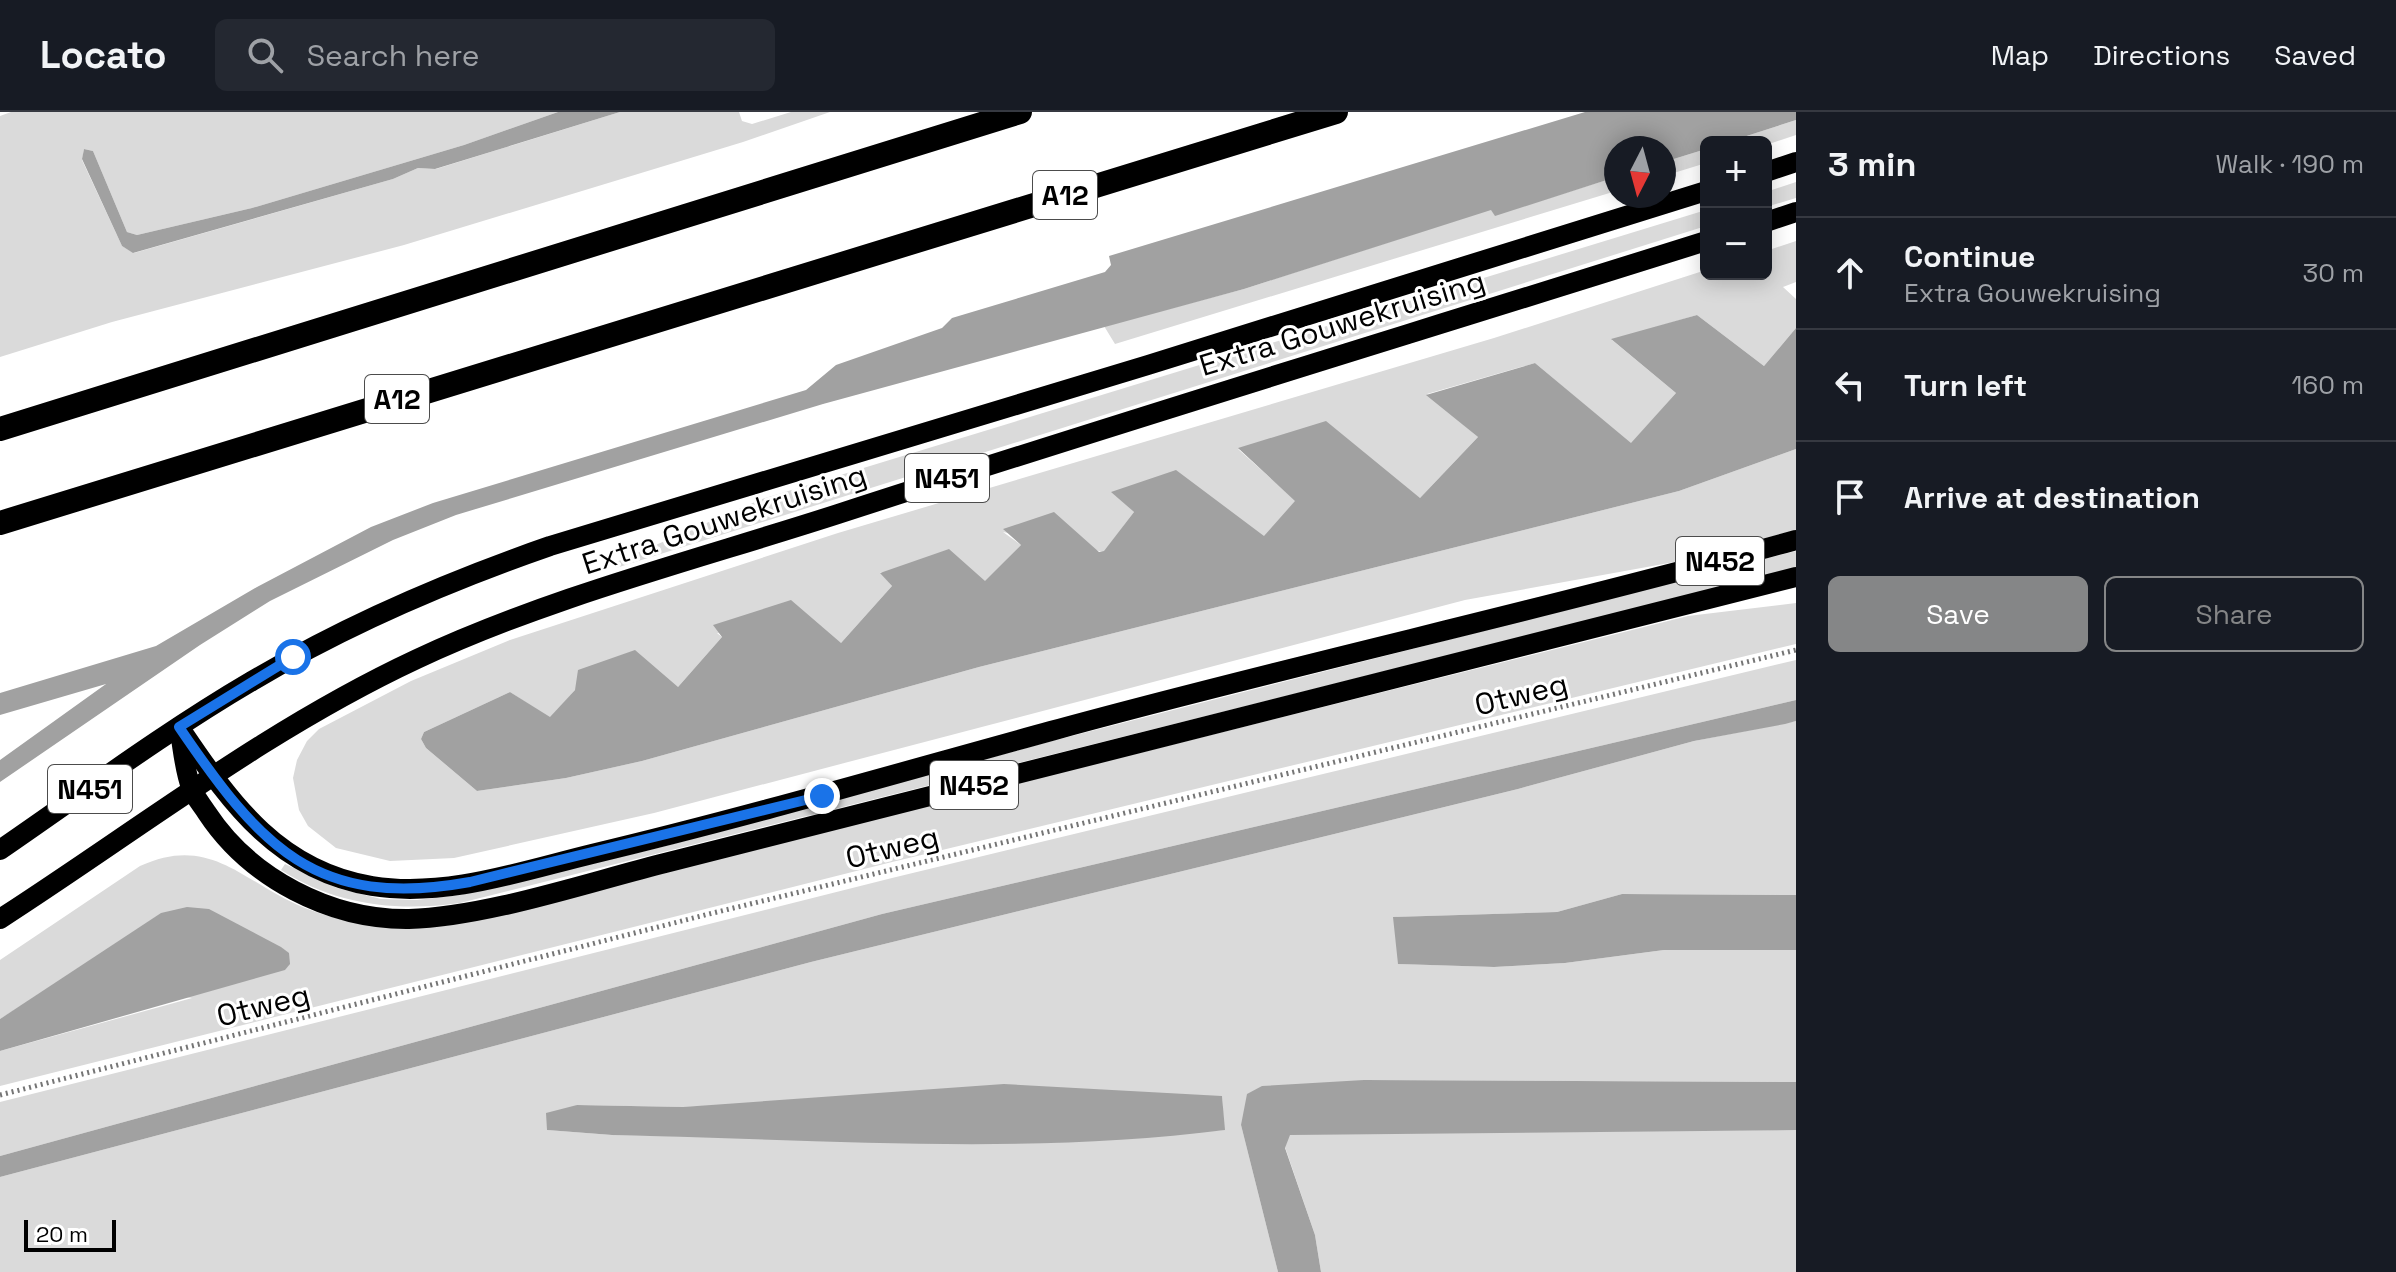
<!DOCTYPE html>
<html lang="en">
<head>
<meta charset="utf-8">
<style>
	:root { --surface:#171b24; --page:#242831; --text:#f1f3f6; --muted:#9ea1a6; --line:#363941; --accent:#858687 }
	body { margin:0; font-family:"Space Grotesk",sans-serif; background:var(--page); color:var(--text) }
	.controls { position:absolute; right:24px; top:24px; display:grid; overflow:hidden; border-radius:12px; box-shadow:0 4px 20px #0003 }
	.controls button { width:72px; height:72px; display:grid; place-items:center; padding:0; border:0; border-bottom:2px solid var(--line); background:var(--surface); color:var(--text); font:40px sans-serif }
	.compass { position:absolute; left:1604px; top:24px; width:72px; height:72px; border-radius:50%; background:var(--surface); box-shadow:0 4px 20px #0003; rotate:186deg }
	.scale { position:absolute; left:24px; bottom:20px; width:92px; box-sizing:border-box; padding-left:8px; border:4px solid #000; border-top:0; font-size:22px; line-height:28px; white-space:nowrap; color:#000; -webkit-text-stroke:6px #fff; paint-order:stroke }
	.stop { position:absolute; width:24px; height:24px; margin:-18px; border:6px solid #1a73e8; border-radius:50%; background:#fff }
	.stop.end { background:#1a73e8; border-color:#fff; box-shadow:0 2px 8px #0008 }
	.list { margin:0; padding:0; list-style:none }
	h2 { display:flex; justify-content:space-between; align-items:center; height:104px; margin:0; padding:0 32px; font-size:34px }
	h2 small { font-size:26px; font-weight:400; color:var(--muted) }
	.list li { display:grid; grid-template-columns:52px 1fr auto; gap:24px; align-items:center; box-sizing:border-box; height:112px; padding:0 32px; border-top:2px solid var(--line) }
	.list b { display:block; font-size:30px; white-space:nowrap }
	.list p { margin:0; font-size:26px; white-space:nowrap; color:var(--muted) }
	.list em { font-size:26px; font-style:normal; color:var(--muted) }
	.actions { display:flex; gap:16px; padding:24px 32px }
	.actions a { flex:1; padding:18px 0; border:2px solid var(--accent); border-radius:12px; text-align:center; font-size:28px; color:var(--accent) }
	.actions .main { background:var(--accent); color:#fff }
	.icon { flex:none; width:44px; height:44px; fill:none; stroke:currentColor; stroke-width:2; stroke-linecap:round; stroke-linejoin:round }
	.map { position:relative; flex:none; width:1796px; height:1160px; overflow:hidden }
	header { display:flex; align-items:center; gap:48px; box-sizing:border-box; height:112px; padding:0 40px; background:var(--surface); border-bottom:2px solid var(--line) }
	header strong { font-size:38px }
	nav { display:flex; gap:44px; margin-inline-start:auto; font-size:28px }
	.search { width:560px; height:72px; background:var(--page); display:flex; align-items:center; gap:20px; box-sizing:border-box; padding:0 28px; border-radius:12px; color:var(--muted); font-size:30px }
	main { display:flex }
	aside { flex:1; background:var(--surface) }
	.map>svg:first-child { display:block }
</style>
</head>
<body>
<header>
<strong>Locato</strong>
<div class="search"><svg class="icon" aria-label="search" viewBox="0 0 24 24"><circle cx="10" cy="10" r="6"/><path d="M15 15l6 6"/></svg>Search here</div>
<nav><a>Map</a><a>Directions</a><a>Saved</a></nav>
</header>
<main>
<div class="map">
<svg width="1796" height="1160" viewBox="0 0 1796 1160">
	<rect width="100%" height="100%" fill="#fff"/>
	<g fill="#dadada" fill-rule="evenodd">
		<path d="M 11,0 L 558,0 L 464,33 L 252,96 L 137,123 L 127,120 L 93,39 L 84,37 L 82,48 L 122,134 L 134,141 L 393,67 L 418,56 L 436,57 L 620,0 L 739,0 L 742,9 L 752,12 L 791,0 L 830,0 L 743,30 L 404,133 L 112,210 L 0,245 L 0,4 Z"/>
		<path d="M 1796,8 L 1796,23 L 1766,33 L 1728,30 Z"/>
		<path d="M 1706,37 L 1706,51 L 1664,64 L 1664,50 Z"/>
		<path d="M 1616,65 L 1616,79 L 1115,232 L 1104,214 L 1244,177 L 1491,97 L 1495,103 Z"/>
		<path d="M 1796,70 L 1796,86 L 1766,95 L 1766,80 Z"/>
		<path d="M 1706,98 L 1706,114 L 616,456 L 614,451 L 762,387 Z"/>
		<path d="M 1796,129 L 1796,170 L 1783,175 L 1796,187 L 1796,216 L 1764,254 L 1697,203 L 1612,228 L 1676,281 L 1631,332 L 1535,251 L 1427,282 L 1478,325 L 1420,386 L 1238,337 L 1296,389 L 1264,425 L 1244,412 L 1112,380 L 1134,400 L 1104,440 L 1003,420 L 1021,433 L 985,470 L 880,460 L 892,474 L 841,531 L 717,521 L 722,525 L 678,575 L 575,578 L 550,606 L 510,580 L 424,620 L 421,627 L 426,636 L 477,679 L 566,666 L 642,649 L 979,555 L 1679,379 L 1796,337 L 1796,418 L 1680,449 L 1465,488 L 654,701 L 454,746 L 390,749 L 336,736 L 308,714 L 299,698 L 293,666 L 297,648 L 307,629 L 319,617 L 411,569 L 510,528 L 838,421 L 1494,226 L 1706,158 L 1706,162 L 1766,162 L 1766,139 Z"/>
		<path d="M 1796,439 L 1796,456 L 460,791 C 397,800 335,793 281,758 L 285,752 L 337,776 L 381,787 L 417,788 L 460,783 L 662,735 L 1056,628 Z"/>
		<path d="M 1796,491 L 1796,532 L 888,751 L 0,974 L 0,939 L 192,886 L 64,867 L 0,907 L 0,848 L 140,754 C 212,721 244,772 305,796 C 351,814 397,819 445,814 L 1688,504 Z"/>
		<path d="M 1796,548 L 1796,588 L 882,802 L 0,1044 L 0,990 L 892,766 Z"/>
		<path d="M 1796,609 L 1796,783 L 1622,782 L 1557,800 L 1394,805 L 1399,852 L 1494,855 L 1565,851 L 1664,838 L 1796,838 L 1796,970 L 1364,968 L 1241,1013 L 1278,1160 L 0,1160 L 0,1065 L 811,850 L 1518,677 L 1694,629 ZM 1222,984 L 1224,1018 L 1046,1031 L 612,1023 L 547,1018 L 577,993 L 682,995 Z"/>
		<path d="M 1796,1018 L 1796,1160 L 1321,1160 L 1315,1123 L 1285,1035 L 1289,1023 L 1299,1021 Z"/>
	</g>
	<g fill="#a1a1a1">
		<path d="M 558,0 L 620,0 L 435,57 L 418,56 L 393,67 L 133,141 L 122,134 L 82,47 L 84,37 L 93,39 L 127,120 L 137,123 L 252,96 L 464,33 Z"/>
		<path d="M 1585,0 L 1796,0 L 1796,8 L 1728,30 L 1706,30 L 1706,37 L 1664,50 L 1664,36 L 1616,36 L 1616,65 L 1495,104 L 1491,98 L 1244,177 L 823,292 L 456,403 L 393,428 L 270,489 L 200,533 L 0,670 L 0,648 L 106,572 L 0,603 L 0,581 L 156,534 L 257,475 L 371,415 L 433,391 L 806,278 L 836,253 L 942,216 L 952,206 L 1105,160 L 1111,153 L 1109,144 Z"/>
		<path d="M 1697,203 L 1764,254 L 1796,216 L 1796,337 L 1679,379 L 979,555 L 642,649 L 566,666 L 477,679 L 426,636 L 421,627 L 424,620 L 510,580 L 550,605 L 575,578 L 578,558 L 635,538 L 678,575 L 722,525 L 713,513 L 791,488 L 841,531 L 892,474 L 880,461 L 949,437 L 985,469 L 1021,433 L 1003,417 L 1054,400 L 1099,440 L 1104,439 L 1134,400 L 1111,380 L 1176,358 L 1264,424 L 1295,389 L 1238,336 L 1326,309 L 1420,386 L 1478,325 L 1426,283 L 1535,251 L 1631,331 L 1676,281 L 1611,227 Z"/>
		<path d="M 1796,588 L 1796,609 L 1785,612 L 1694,629 L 1518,677 L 811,850 L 0,1065 L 0,1044 L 882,802 Z"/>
		<path d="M 1622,782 L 1796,783 L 1796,838 L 1664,838 L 1565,851 L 1494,855 L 1398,852 L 1393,805 L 1557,800 Z"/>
		<path d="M 187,795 L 209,797 L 281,835 L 289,841 L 290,852 L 285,858 L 0,939 L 0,907 L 161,801 Z"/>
		<path d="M 1364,968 L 1796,970 L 1796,1018 L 1290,1023 L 1285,1036 L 1315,1123 L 1321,1160 L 1278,1160 L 1241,1013 L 1247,982 L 1262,974 Z"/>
		<path d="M 1004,972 L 1222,984 L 1225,1018 C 1023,1044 815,1027 612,1023 L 547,1018 L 546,1001 L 577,993 L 683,995 Z"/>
	</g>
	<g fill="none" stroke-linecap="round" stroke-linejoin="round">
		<path stroke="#757575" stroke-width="5" stroke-dasharray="2 4" stroke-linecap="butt" d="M 0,983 L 709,802 L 1796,538"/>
		<g stroke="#000" stroke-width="20">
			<path d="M 1766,60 L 1796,50"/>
			<path d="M 1766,110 L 1796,100"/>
			<path d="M 179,615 C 183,635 184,657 191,675 C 194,684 202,693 207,701 C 250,766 330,808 409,807 C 486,805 589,770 665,751 L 1796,465"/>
			<path d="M 184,622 C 232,693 280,759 372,774 C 445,786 522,759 592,742 C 747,705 898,661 1051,619 C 1298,551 1549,497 1796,428"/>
			<path d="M 0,738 C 83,681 165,620 252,569 C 346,513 446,470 550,434 L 1148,253 L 1706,79"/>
			<path d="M 0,807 C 138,718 267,617 417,547 C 549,485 699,447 838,402 C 1127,308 1417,220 1706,129"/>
		</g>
		<g stroke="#000" stroke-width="24">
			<path d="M 0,317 L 1020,0"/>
			<path d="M 0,411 L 1336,0"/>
		</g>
	</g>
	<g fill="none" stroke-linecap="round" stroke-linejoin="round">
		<path stroke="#1a73e8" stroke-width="10" d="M 293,545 L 179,615 C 260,734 315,798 470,770 L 822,684"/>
	</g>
	<g text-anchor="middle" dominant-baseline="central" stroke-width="6" stroke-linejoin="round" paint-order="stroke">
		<g fill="#fff" stroke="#4c4c4c" stroke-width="2">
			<rect x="1033" y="59" width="64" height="48" rx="6"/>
			<rect x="365" y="263" width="64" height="48" rx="6"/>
			<rect x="905" y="342" width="84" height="48" rx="6"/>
			<rect x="1676" y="425" width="88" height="48" rx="6"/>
			<rect x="930" y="649" width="88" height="48" rx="6"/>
			<rect x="48" y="653" width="84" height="48" rx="6"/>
		</g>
		<g font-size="28" font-weight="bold" fill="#000">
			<text x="1065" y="83">A12</text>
			<text x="397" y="287">A12</text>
			<text x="947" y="366">N451</text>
			<text x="1720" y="449">N452</text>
			<text x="974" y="673">N452</text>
			<text x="90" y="677">N451</text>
		</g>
		<g font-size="30" fill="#000" stroke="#fff">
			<text transform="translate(1342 211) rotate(-17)">Extra Gouwekruising</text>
			<text transform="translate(724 407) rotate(-18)">Extra Gouwekruising</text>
			<text transform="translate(1521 582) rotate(-14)">Otweg</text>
			<text transform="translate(892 735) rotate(-14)">Otweg</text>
			<text transform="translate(263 893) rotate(-14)">Otweg</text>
		</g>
	</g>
</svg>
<div class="controls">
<button>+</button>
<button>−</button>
</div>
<svg class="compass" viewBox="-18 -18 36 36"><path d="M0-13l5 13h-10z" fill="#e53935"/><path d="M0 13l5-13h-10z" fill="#9ea1a6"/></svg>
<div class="scale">20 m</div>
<div class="stop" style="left:293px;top:545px"></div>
<div class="stop end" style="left:822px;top:684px"></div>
</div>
<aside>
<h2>3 min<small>Walk · 190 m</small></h2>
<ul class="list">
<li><svg class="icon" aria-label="ahead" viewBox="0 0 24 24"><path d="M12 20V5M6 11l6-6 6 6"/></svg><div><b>Continue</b><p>Extra Gouwekruising</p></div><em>30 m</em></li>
<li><svg class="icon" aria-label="left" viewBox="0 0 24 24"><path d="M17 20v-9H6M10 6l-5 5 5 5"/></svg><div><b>Turn left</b></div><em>160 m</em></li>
<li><svg class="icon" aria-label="arrive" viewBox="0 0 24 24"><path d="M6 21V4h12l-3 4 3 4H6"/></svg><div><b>Arrive at destination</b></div></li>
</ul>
<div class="actions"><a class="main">Save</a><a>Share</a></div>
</aside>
</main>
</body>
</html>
